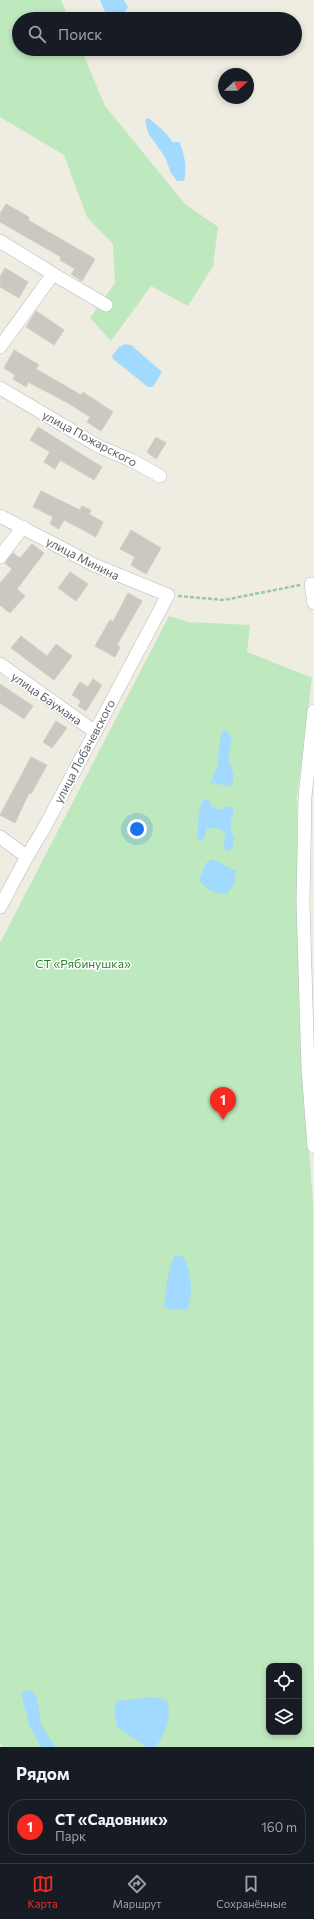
<!DOCTYPE html>
<html lang="ru">
<head>
<meta charset="utf-8">
<style>
	:root { --surface:#171b24; --page:#20242c; --text:#f1f3f6; --muted:#9ea1a6; --line:#363941; --accent:#f62a21 }
	body { margin:0; font-family:Commissioner,sans-serif; background:var(--page); color:var(--text) }
	.controls { position:absolute; right:12px; bottom:12px; display:grid; overflow:hidden; border-radius:8px; box-shadow:0 2px 6px #0003 }
	.controls button { width:36px; height:36px; display:grid; place-items:center; padding:0; border:0; border-bottom:1px solid var(--line); background:var(--surface); color:var(--text); font:20px sans-serif }
	.compass { position:absolute; left:218px; top:68px; width:36px; height:36px; border-radius:50%; background:var(--surface); box-shadow:0 2px 6px #0003; rotate:68deg }
	.you { position:absolute; left:137px; top:829px; width:14px; height:14px; margin:-10px; border:3px solid #fff; border-radius:50%; background:#1a73e8; box-shadow:0 0 0 6px #1a73e833 }
	.badge { display:grid; place-items:center; width:26px; height:26px; border-radius:50%; background:var(--accent); color:#fff; font-size:13px; font-weight:700 }
	.pin { position:absolute; translate:-50% -33px; filter:drop-shadow(0 1px 2px #0008) }
	.pin::after { content:''; position:absolute; top:21px; width:14px; height:12px; background:inherit; clip-path:polygon(0 0,100% 0,50% 100%) }
	.list { margin:0; padding:0; list-style:none }
	h2 { display:flex; justify-content:space-between; align-items:center; height:52px; margin:0; padding:0 16px; font-size:17px }
	h2 small { font-size:13px; font-weight:400; color:var(--muted) }
	.list li { display:grid; grid-template-columns:26px 1fr auto; gap:12px; align-items:center; box-sizing:border-box; height:56px; margin:0 8px 8px; padding:0 8px; border:1px solid var(--line); border-radius:16px }
	.list b { display:block; font-size:15px; white-space:nowrap }
	.list p { margin:0; font-size:13px; white-space:nowrap; color:var(--muted) }
	.list em { font-size:13px; font-style:normal; color:var(--muted) }
	.icon { flex:none; width:22px; height:22px; fill:none; stroke:currentColor; stroke-width:2; stroke-linecap:round; stroke-linejoin:round }
	.map { position:relative; flex:none; width:314px; height:1747px; overflow:hidden }
	.search { position:absolute; background:var(--surface); box-shadow:0 2px 6px #0003; left:12px; right:12px; top:12px; height:44px; display:flex; align-items:center; gap:10px; box-sizing:border-box; padding:0 14px; border-radius:22px; color:var(--muted); font-size:15px }
	.sheet { height:116px; background:var(--surface) }
	nav { display:flex; justify-content:space-around; align-items:center; box-sizing:border-box; height:56px; border-top:1px solid var(--line); background:var(--surface); font-size:11px; color:var(--muted) }
	nav a { display:grid; justify-items:center; gap:2px }
	nav .on { color:var(--accent) }
	.map>svg:first-child { display:block }
</style>
</head>
<body>
<div class="map">
<svg width="314" height="1747" viewBox="0 0 314 1747">
	<rect width="100%" height="100%" fill="#efece2"/>
	<g fill="#bee8bd" fill-rule="evenodd">
		<path d="M 0,0 L 61,0 L 69,19 L 19,19 L 19,49 L 81,49 L 105,106 L 185,204 L 218,227 L 213,266 L 188,306 L 151,286 L 111,341 L 90,318 L 115,283 L 113,244 L 87,217 L 64,155 L 0,117 Z"/>
		<path d="M 169,616 L 188,622 L 250,625 L 247,652 L 312,678 L 297,797 L 299,1014 L 313,1202 L 314,1747 L 3,1747 L 0,1743 L 0,943 ZM 269,1666 L 299,1666 L 299,1732 L 269,1732 Z"/>
	</g>
	<g fill="#a2daff">
		<path d="M 100,0 L 124,0 L 128,7 L 122,16 L 123,19 L 108,19 Z"/>
		<path d="M 149,118 C 157,126 167,132 172,142 L 179,142 C 185,152 187,171 184,181 L 177,181 L 171,173 L 165,157 L 148,133 L 145,120 Z"/>
		<path d="M 125,344 L 131,345 L 162,372 L 153,387 L 148,387 L 113,359 L 112,356 L 119,347 Z"/>
		<path d="M 226,731 L 232,738 C 231,744 228,754 229,760 C 232,771 237,777 230,787 L 215,783 L 210,784 L 218,765 L 219,745 L 222,732 Z"/>
		<path d="M 208,799 L 211,806 L 220,810 L 230,806 L 234,809 L 230,827 L 234,839 L 233,847 L 229,851 L 224,849 L 225,832 L 217,828 L 207,829 L 204,838 L 200,841 L 197,838 L 199,812 L 203,800 Z"/>
		<path d="M 212,859 L 236,871 L 234,884 L 228,893 C 218,896 205,889 199,880 L 206,863 Z"/>
		<path d="M 175,1255 L 182,1256 C 191,1268 194,1296 187,1309 L 171,1310 L 164,1306 C 166,1288 167,1272 175,1255 Z"/>
		<path d="M 30,1690 L 37,1697 L 41,1724 L 55,1747 L 41,1747 L 29,1725 L 21,1693 Z"/>
		<path d="M 152,1697 L 167,1700 C 172,1717 166,1732 156,1747 L 147,1747 L 117,1727 L 114,1711 L 117,1701 Z"/>
	</g>
	<g fill="#ccc8c1" stroke="#d4cdc0">
		<path d="M 6,204 L 29,217 L 28,220 L 95,259 L 82,281 L 71,274 L 75,269 L 60,260 L 61,257 L 0,222 L 0,214 Z"/>
		<path d="M 5,268 L 28,282 L 19,298 L 0,287 L 0,277 Z"/>
		<path d="M 36,311 L 64,330 L 54,345 L 26,327 Z"/>
		<path d="M 14,350 L 39,365 L 36,369 L 81,395 L 83,392 L 113,412 L 101,431 L 87,422 L 90,417 L 68,403 L 28,382 L 26,387 L 13,379 L 15,375 L 4,368 Z"/>
		<path d="M 38,427 L 102,467 L 94,480 L 60,460 L 55,469 L 44,462 L 50,452 L 30,440 Z"/>
		<path d="M 156,437 L 166,443 L 156,459 L 147,452 Z"/>
		<path d="M 41,491 L 80,510 L 82,506 L 91,510 L 89,514 L 103,522 L 96,537 L 64,520 L 59,529 L 50,524 L 53,517 L 33,507 Z"/>
		<path d="M 131,530 L 161,548 L 146,574 L 131,565 L 135,557 L 120,549 Z"/>
		<path d="M 32,544 L 44,553 L 17,589 L 25,596 L 10,613 L 0,605 L 0,583 L 12,569 L 5,563 L 13,553 L 20,558 Z"/>
		<path d="M 70,572 L 88,584 L 76,601 L 58,588 Z"/>
		<path d="M 128,593 L 142,601 L 117,645 L 120,647 L 115,657 L 95,646 L 110,620 L 113,622 Z"/>
		<path d="M 21,636 L 47,656 L 56,644 L 72,656 L 54,680 L 11,648 Z"/>
		<path d="M 93,679 L 102,685 L 86,711 L 78,706 L 81,701 L 72,695 L 80,682 L 88,687 Z"/>
		<path d="M 0,684 L 33,706 L 24,719 L 0,703 Z"/>
		<path d="M 56,721 L 67,728 L 52,748 L 43,742 Z"/>
		<path d="M 31,757 L 47,765 L 31,794 L 29,793 L 15,823 L 0,815 Z"/>
	</g>
	<g fill="none" stroke-linecap="round" stroke-linejoin="round">
		<defs>
			<g id="minor">
				<path d="M 0,241 L 53,274 L 106,305"/>
				<path d="M 0,347 L 53,274"/>
				<path d="M 0,388 L 100,447 L 133,461 L 160,476"/>
				<path d="M 0,516 L 94,565 L 168,595 L 42,832 C 26,856 14,882 0,907"/>
				<path d="M 0,557 L 23,527"/>
				<path d="M 311,584 L 314,603"/>
				<path d="M 0,664 L 94,731"/>
				<path d="M 314,711 L 305,797 L 303,903 L 308,1069 L 314,1146"/>
				<path d="M 0,837 L 26,856"/>
			</g>
		</defs>
		<use href="#minor" stroke="#b8bbc0" stroke-width="14"/>
		<path stroke="#95caa2" stroke-width="2.5" stroke-dasharray="4 2" stroke-linecap="butt" d="M 178,596 L 224,600 L 300,585"/>
		<use href="#minor" stroke="#fff" stroke-width="13"/>
	</g>
	<g text-anchor="middle" dominant-baseline="central" stroke-width="3" stroke-linejoin="round" paint-order="stroke">
		<g font-size="12" fill="#5b5f64" stroke="#fff">
			<text transform="translate(90 438) rotate(28)">улица Пожарского</text>
			<text transform="translate(83 558) rotate(27)">улица Минина</text>
			<text transform="translate(47 698) rotate(35)">улица Баумана</text>
			<text transform="translate(84 751) rotate(-62)">улица Лобачевского</text>
		</g>
		<g font-size="12" fill="#2d822e" stroke="#fff">
			<text x="83" y="963">СТ «Рябинушка»</text>
		</g>
	</g>
</svg>
<div class="controls">
<button><svg class="icon" aria-label="locate" viewBox="0 0 24 24"><circle cx="12" cy="12" r="6"/><path d="M12 2v4M12 18v4M2 12h4M18 12h4"/></svg></button>
<button><svg class="icon" aria-label="layers" viewBox="0 0 24 24"><path d="M12 4l9 5-9 5-9-5zM3 14l9 5 9-5"/></svg></button>
</div>
<svg class="compass" viewBox="-18 -18 36 36"><path d="M0-13l5 13h-10z" fill="#e53935"/><path d="M0 13l5-13h-10z" fill="#9ea1a6"/></svg>
<div class="you"></div>
<div class="pin badge" style="left:223px;top:1120px">1</div>
<div class="search"><svg class="icon" aria-label="search" viewBox="0 0 24 24"><circle cx="10" cy="10" r="6"/><path d="M15 15l6 6"/></svg>Поиск</div>
</div>
<section class="sheet">
<h2>Рядом<small></small></h2>
<ul class="list">
<li><span class="badge">1</span><div><b>СТ «Садовник»</b><p>Парк</p></div><em>160 m</em></li>
</ul>
</section>
<nav>
<a class="on"><svg class="icon" aria-label="map" viewBox="0 0 24 24"><path d="M3 6l6-2 6 2 6-2v14l-6 2-6-2-6 2zM9 4v14M15 6v14"/></svg>Карта</a>
<a><svg class="icon" aria-label="directions" viewBox="0 0 24 24"><path d="M12 3l9 9-9 9-9-9zM9 14v-3h6M13 9l2 2-2 2"/></svg>Маршрут</a>
<a><svg class="icon" aria-label="saved" viewBox="0 0 24 24"><path d="M7 4h10v16l-5-4-5 4z"/></svg>Сохранённые</a>
</nav>
</body>
</html>
